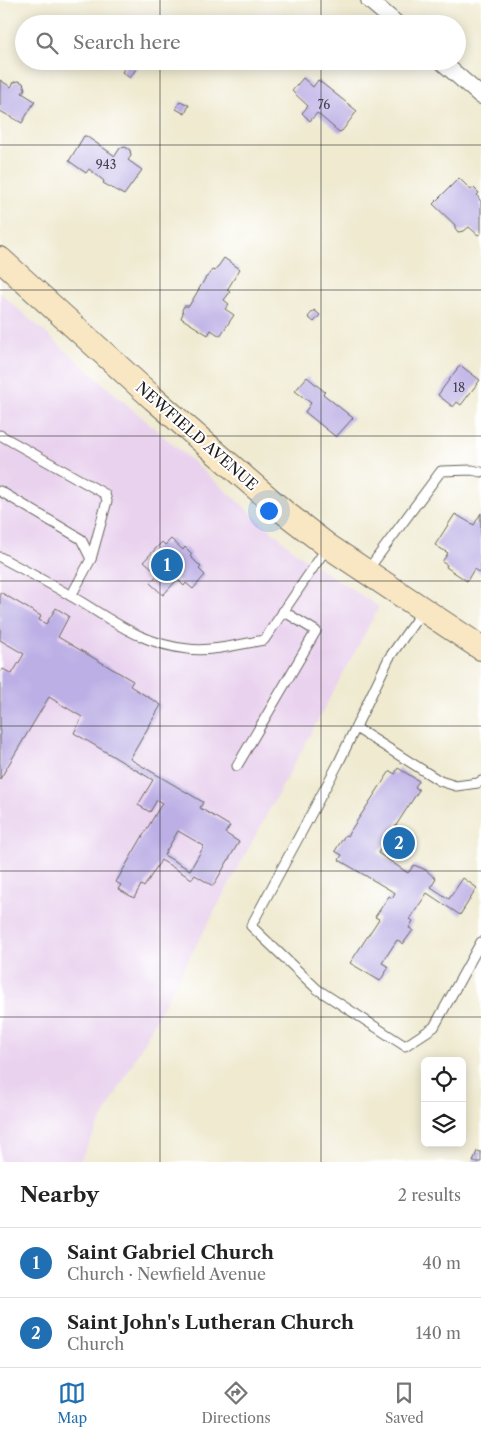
<!DOCTYPE html>
<html lang="en">
<head>
<meta charset="utf-8">
<style>
	:root { --surface:#fff; --page:#f2f2f2; --text:#222; --muted:#767676; --line:#e0e0e0; --accent:#1f6fb2 }
	body { margin:0; font-family:"Libre Caslon Text",serif; background:var(--page); color:var(--text) }
	.controls { position:absolute; right:15px; bottom:15px; display:grid; overflow:hidden; border-radius:8px; box-shadow:0 2px 12px #0003 }
	.controls button { width:45px; height:45px; display:grid; place-items:center; padding:0; border:0; border-bottom:1px solid var(--line); background:var(--surface); color:var(--text); font:25px sans-serif }
	.you { position:absolute; left:268px; top:510px; width:18px; height:18px; margin:-12px; border:4px solid #fff; border-radius:50%; background:#1a73e8; box-shadow:0 0 0 8px #1a73e833 }
	.badge { display:grid; place-items:center; width:32px; height:32px; border-radius:50%; background:var(--accent); color:#fff; font-size:16px; font-weight:700 }
	.pin { position:absolute; translate:-50% -50%; border:2px solid #fff; box-shadow:0 1px 5px #0006 }
	.list { margin:0; padding:0; list-style:none }
	h2 { display:flex; justify-content:space-between; align-items:center; height:65px; margin:0; padding:0 20px; font-size:21px }
	h2 small { font-size:16px; font-weight:400; color:var(--muted) }
	.list li { display:grid; grid-template-columns:32px 1fr auto; gap:15px; align-items:center; box-sizing:border-box; height:70px; padding:0 20px; border-top:1px solid var(--line) }
	.list b { display:block; font-size:19px; white-space:nowrap }
	.list p { margin:0; font-size:16px; white-space:nowrap; color:var(--muted) }
	.list em { font-size:16px; font-style:normal; color:var(--muted) }
	.icon { flex:none; width:28px; height:28px; fill:none; stroke:currentColor; stroke-width:2; stroke-linecap:round; stroke-linejoin:round }
	.map { position:relative; flex:none; width:481px; height:1162px; overflow:hidden }
	.search { position:absolute; background:var(--surface); box-shadow:0 2px 12px #0003; left:15px; right:15px; top:15px; height:55px; display:flex; align-items:center; gap:12px; box-sizing:border-box; padding:0 18px; border-radius:28px; color:var(--muted); font-size:19px }
	.sheet { height:205px; background:var(--surface) }
	nav { display:flex; justify-content:space-around; align-items:center; box-sizing:border-box; height:70px; border-top:1px solid var(--line); background:var(--surface); font-size:14px; color:var(--muted) }
	nav a { display:grid; justify-items:center; gap:2px }
	nav .on { color:var(--accent) }
	.map>svg:first-child { display:block }
</style>
</head>
<body>
<div class="map">
<svg width="481" height="1162" viewBox="0 0 481 1162">
	<rect width="100%" height="100%" fill="#fff"/>
	<filter id="ink" filterUnits="userSpaceOnUse"><feTurbulence type="fractalNoise" baseFrequency=".02" numOctaves="2"/><feDisplacementMap in="SourceGraphic" scale="10" xChannelSelector="R" yChannelSelector="G"/><feConvolveMatrix kernelMatrix="1 2 1 2 8 2 1 2 1" color-interpolation-filters="sRGB"/></filter>
	<filter id="wash" filterUnits="userSpaceOnUse"><feTurbulence type="fractalNoise" baseFrequency=".0096" numOctaves="4" result="noise"/><feDisplacementMap in="SourceGraphic" scale="20" xChannelSelector="R" yChannelSelector="G"/><feGaussianBlur stdDeviation="1.12" result="paint"/><feColorMatrix in="noise" values="0 0 0 0 0 0 0 0 0 0 0 0 0 0 0 0 0 1.4 0 .05"/><feComposite in="paint" operator="in"/></filter>
	<g filter="url(#wash)">
		<rect width="100%" height="100%" fill="#efead0"/>
		<path fill="#e9d2ee" d="M 0,293 L 298,554 L 379,607 L 79,1162 L 0,1162 Z"/>
		<g id="blocks">
			<g fill="#bcafe5" fill-rule="evenodd">
				<path d="M 129,61 L 138,66 L 130,78 L 122,72 Z"/>
				<path d="M 303,78 L 313,87 L 318,80 L 357,111 L 342,131 L 339,132 L 317,113 L 310,121 L 302,113 L 308,106 L 292,91 Z"/>
				<path d="M 0,80 L 11,87 L 14,82 L 19,81 L 23,83 L 25,89 L 22,93 L 35,101 L 22,123 L 0,111 Z"/>
				<path d="M 180,101 L 189,105 L 185,114 L 176,109 Z"/>
				<path d="M 84,136 L 86,136 L 115,156 L 120,148 L 125,147 L 130,150 L 131,156 L 128,160 L 142,170 L 124,195 L 103,183 L 104,181 L 89,169 L 86,173 L 69,161 Z"/>
				<path d="M 459,178 L 471,190 L 473,187 L 479,193 L 477,195 L 481,202 L 481,233 L 478,235 L 469,227 L 464,231 L 458,232 L 455,228 L 455,225 L 433,204 Z"/>
				<path d="M 224,258 L 240,269 L 227,290 L 230,292 L 224,300 L 229,304 L 225,309 L 234,315 L 220,336 L 211,330 L 208,335 L 181,318 L 183,313 L 182,310 L 184,306 L 189,306 L 206,277 L 207,277 L 212,270 L 215,271 Z"/>
				<path d="M 314,310 L 320,315 L 314,322 L 308,317 Z"/>
				<path d="M 460,365 L 480,380 L 461,405 L 457,402 L 453,407 L 438,395 Z"/>
				<path d="M 307,377 L 325,392 L 323,394 L 353,418 L 336,437 L 305,412 L 311,403 L 295,391 Z"/>
				<path d="M 481,513 L 481,574 L 474,569 L 467,581 L 446,567 L 447,565 L 442,562 L 448,553 L 435,545 L 455,514 L 474,525 Z"/>
				<path d="M 171,539 L 183,550 L 185,547 L 192,554 L 190,556 L 201,567 L 199,569 L 205,575 L 193,589 L 186,583 L 184,586 L 174,576 L 172,578 L 176,581 L 163,595 L 150,583 L 162,570 L 157,566 L 154,570 L 144,561 L 162,542 L 165,545 Z"/>
				<path d="M 0,592 L 41,616 L 39,620 L 46,624 L 56,608 L 69,616 L 58,637 L 133,681 L 130,686 L 161,705 L 130,759 L 203,802 L 200,808 L 230,826 L 225,833 L 239,842 L 213,886 L 195,875 L 192,879 L 161,860 L 144,887 L 141,885 L 134,898 L 118,889 L 121,885 L 116,882 L 162,803 L 157,800 L 150,812 L 138,805 L 153,780 L 74,733 L 82,717 L 49,697 L 0,779 L 0,673 L 3,669 L 12,674 L 24,654 L 0,640 ZM 178,831 L 204,846 L 190,870 L 164,855 Z"/>
				<path d="M 398,768 L 419,781 L 415,787 L 419,790 L 378,853 L 408,873 L 414,865 L 426,870 L 436,879 L 431,887 L 449,899 L 463,878 L 477,888 L 460,915 L 427,893 L 410,919 L 413,921 L 409,928 L 413,930 L 403,944 L 397,940 L 382,963 L 389,967 L 380,981 L 350,963 L 379,919 L 375,917 L 389,896 L 392,898 L 395,893 L 339,860 L 342,855 L 335,851 L 345,835 L 347,836 L 390,771 L 395,774 Z"/>
				<path d="M 477,1151 L 481,1152 L 481,1162 L 473,1162 Z"/>
			</g>
		</g>
	</g>
	<g filter="url(#ink)">
		<use href="#blocks" fill-opacity="0" stroke="#66645b" stroke-width="1"/>
		<g fill="none" stroke-linecap="round" stroke-linejoin="round">
			<defs>
				<g id="lane">
					<path d="M 0,435 L 105,494 L 107,501 L 91,559 L 71,596"/>
					<path d="M 0,491 L 81,539 L 91,559"/>
					<path d="M 0,557 C 24,570 47,582 71,596 C 111,619 140,644 188,649 C 212,652 240,644 264,640 L 328,546"/>
					<path d="M 367,571 L 441,471 L 472,470 L 481,472"/>
					<path d="M 423,610 L 389,658 L 338,764 L 251,926 L 317,989 L 405,1046 L 434,1027 L 481,942"/>
					<path d="M 356,728 L 440,781 L 456,786 L 478,783 L 481,781"/>
					<path d="M 237,766 L 316,631 L 283,611"/>
				</g>
				<g id="street">
					<path d="M 369,0 L 397,24"/>
					<path d="M 441,61 L 481,96"/>
				</g>
				<path id="secondary" d="M 0,259 L 154,399 L 284,512 L 328,546 L 481,648"/>
			</defs>
			<use href="#lane" stroke="#66645b" stroke-width="11"/>
			<use href="#street" stroke="#66645b" stroke-width="18"/>
			<use href="#secondary" stroke="#66645b" stroke-width="26"/>
			<use href="#lane" stroke="#fff" stroke-width="9"/>
			<use href="#street" stroke="#fff" stroke-width="16"/>
			<use href="#secondary" stroke="#f9e7c3" stroke-width="24"/>
		</g>
	</g>
	<path fill="none" stroke="#1c1c1c" stroke-width="1" stroke-opacity="0.55" d="M 160,0 L 160,24M 321,0 L 321,24M 160,61 L 160,1162M 321,61 L 321,1162M 0,145 L 481,145M 0,290 L 481,290M 0,436 L 481,436M 0,581 L 481,581M 0,726 L 481,726M 0,871 L 481,871M 0,1017 L 481,1017"/>
	<g text-anchor="middle" dominant-baseline="central" stroke-width="4" stroke-linejoin="round" paint-order="stroke">
		<g font-size="12" fill="#44414e">
			<text x="324" y="104">76</text>
			<text x="106" y="164">943</text>
			<text x="459" y="387">18</text>
		</g>
		<g font-size="15" fill="#1c1c1c" stroke="#fff">
			<text transform="translate(197 436) rotate(41)">NEWFIELD AVENUE</text>
		</g>
	</g>
</svg>
<div class="controls">
<button><svg class="icon" aria-label="locate" viewBox="0 0 24 24"><circle cx="12" cy="12" r="6"/><path d="M12 2v4M12 18v4M2 12h4M18 12h4"/></svg></button>
<button><svg class="icon" aria-label="layers" viewBox="0 0 24 24"><path d="M12 4l9 5-9 5-9-5zM3 14l9 5 9-5"/></svg></button>
</div>
<div class="you"></div>
<div class="pin badge" style="left:167px;top:565px">1</div>
<div class="pin badge" style="left:399px;top:843px">2</div>
<div class="search"><svg class="icon" aria-label="search" viewBox="0 0 24 24"><circle cx="10" cy="10" r="6"/><path d="M15 15l6 6"/></svg>Search here</div>
</div>
<section class="sheet">
<h2>Nearby<small>2 results</small></h2>
<ul class="list">
<li><span class="badge">1</span><div><b>Saint Gabriel Church</b><p>Church · Newfield Avenue</p></div><em>40 m</em></li>
<li><span class="badge">2</span><div><b>Saint John's Lutheran Church</b><p>Church</p></div><em>140 m</em></li>
</ul>
</section>
<nav>
<a class="on"><svg class="icon" aria-label="map" viewBox="0 0 24 24"><path d="M3 6l6-2 6 2 6-2v14l-6 2-6-2-6 2zM9 4v14M15 6v14"/></svg>Map</a>
<a><svg class="icon" aria-label="directions" viewBox="0 0 24 24"><path d="M12 3l9 9-9 9-9-9zM9 14v-3h6M13 9l2 2-2 2"/></svg>Directions</a>
<a><svg class="icon" aria-label="saved" viewBox="0 0 24 24"><path d="M7 4h10v16l-5-4-5 4z"/></svg>Saved</a>
</nav>
</body>
</html>
